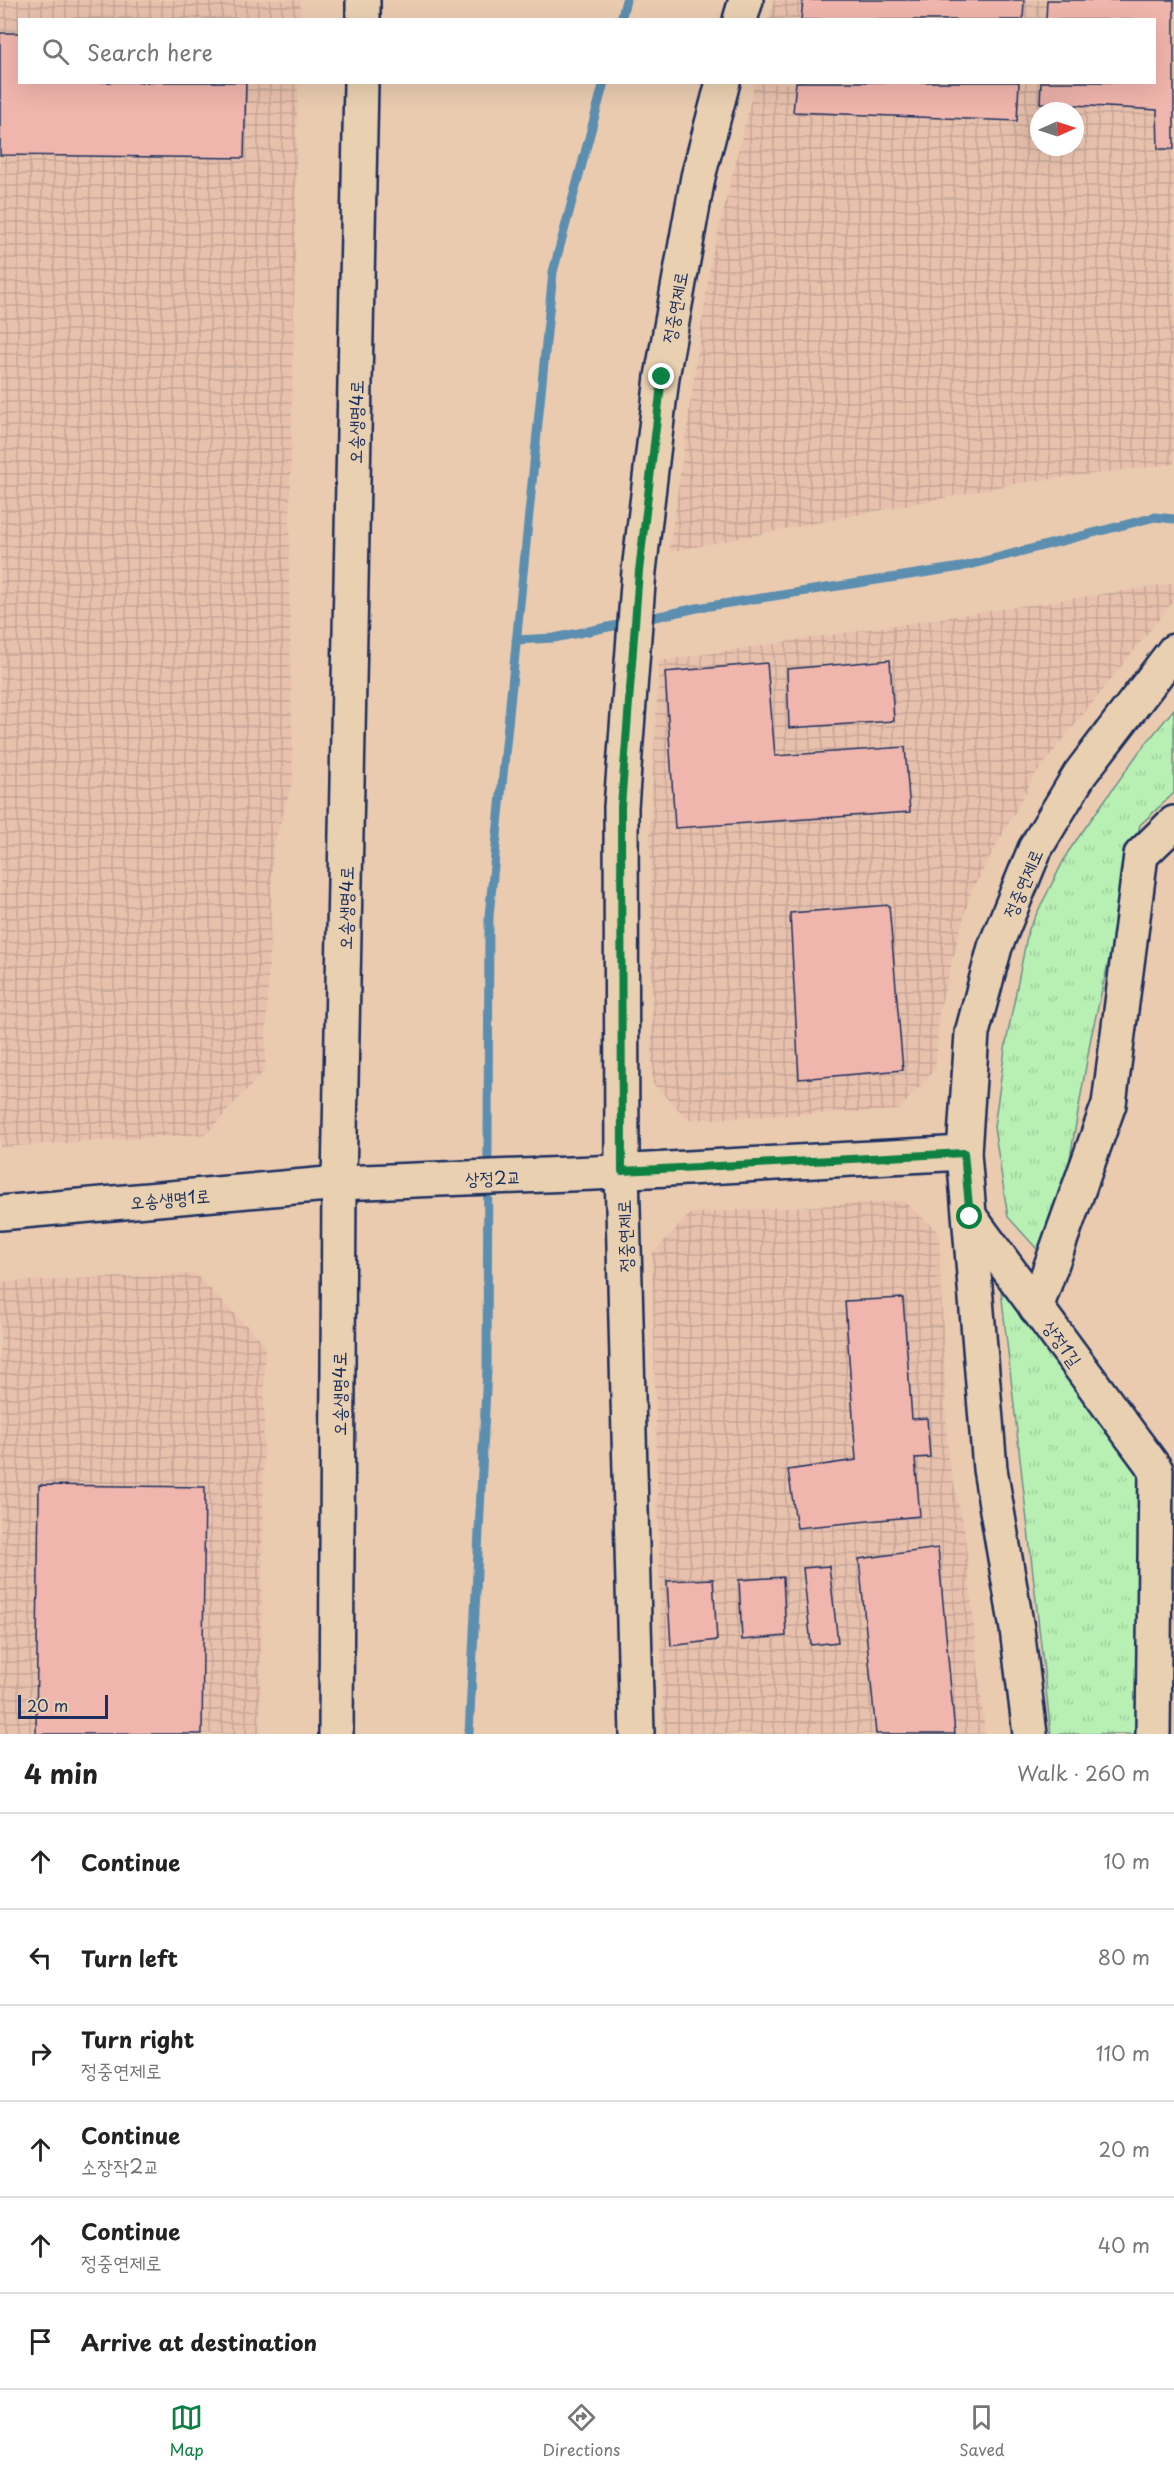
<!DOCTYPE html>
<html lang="en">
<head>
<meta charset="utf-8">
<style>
	:root { --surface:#fff; --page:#f2f2f2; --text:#222; --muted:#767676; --line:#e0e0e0; --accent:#0b8043 }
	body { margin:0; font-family:"Playpen Sans","Poor Story",sans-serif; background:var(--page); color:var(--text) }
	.compass { position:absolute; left:1030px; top:102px; width:54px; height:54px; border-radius:50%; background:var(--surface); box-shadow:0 6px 24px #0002; rotate:87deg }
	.scale { position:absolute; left:18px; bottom:15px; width:90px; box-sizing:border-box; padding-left:6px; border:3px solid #1b2f5e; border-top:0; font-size:16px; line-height:21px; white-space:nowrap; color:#1b2f5e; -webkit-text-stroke:4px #e9d0b1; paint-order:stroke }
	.stop { position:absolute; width:18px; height:18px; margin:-14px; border:4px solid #0b8043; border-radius:50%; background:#fff }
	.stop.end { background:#0b8043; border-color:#fff; box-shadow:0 2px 6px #0008 }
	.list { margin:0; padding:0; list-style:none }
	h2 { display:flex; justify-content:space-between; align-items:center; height:78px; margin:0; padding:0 24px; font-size:26px }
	h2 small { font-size:20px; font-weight:400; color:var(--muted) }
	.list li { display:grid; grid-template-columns:39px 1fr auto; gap:18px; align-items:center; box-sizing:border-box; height:96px; padding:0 24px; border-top:2px solid var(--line) }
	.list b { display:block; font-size:22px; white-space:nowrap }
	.list p { margin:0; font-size:20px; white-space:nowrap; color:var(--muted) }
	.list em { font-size:20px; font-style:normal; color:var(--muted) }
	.icon { flex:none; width:33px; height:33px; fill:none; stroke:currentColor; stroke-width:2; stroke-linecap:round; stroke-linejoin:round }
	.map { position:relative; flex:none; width:1174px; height:1734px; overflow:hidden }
	.search { position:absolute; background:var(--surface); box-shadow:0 6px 24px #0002; left:18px; right:18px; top:18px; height:66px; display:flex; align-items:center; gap:15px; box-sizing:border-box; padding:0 21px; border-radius:0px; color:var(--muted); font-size:22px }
	.sheet { height:654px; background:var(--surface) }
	nav { display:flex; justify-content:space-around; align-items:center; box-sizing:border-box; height:84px; border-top:2px solid var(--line); background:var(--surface); font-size:16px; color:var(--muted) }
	nav a { display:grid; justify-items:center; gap:3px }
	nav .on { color:var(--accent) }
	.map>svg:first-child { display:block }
</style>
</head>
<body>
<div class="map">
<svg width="1174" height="1734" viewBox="0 0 1174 1734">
	<defs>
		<pattern id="industrial-grid" width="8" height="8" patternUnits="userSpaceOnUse" patternTransform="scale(1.5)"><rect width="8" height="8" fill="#e8c1ad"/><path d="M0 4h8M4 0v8" fill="none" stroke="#c6a697"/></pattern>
		<pattern id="grass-tufts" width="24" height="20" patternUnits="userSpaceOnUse" patternTransform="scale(1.5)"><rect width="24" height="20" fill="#b8f0b3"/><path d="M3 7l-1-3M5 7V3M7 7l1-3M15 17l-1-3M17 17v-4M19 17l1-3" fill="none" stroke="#9ece9c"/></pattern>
	</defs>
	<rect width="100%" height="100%" fill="#eacbb0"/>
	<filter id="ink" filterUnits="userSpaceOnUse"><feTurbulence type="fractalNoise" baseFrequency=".0167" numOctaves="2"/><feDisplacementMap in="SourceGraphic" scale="12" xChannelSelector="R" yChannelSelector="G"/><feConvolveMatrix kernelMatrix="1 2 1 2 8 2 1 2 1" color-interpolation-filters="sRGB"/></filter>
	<g filter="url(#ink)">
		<g fill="url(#industrial-grid)" fill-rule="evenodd">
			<path d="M 0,0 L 301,0 L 300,19 L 20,20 L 20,82 L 298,83 L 289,578 L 293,780 L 273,848 L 265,1070 L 206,1134 L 0,1147 Z"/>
			<path d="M 774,0 L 1174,0 L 1174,464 L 1019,483 L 669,552 L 711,260 L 755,83 L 1154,82 L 1154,20 L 769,19 ZM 1039,111 L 1075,111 L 1075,147 L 1039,147 Z"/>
			<path d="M 1174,583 L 1174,600 L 1035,775 L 970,894 L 939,1012 L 936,1068 L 899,1110 L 689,1120 L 652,1083 L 650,825 L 659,661 Z"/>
			<path d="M 903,1201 L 939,1232 L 948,1458 L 964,1527 L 985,1734 L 663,1734 L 652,1254 L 691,1213 Z"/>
			<path d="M 195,1274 L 265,1344 L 260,1734 L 0,1734 L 0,1282 Z"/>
		</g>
		<g fill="url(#grass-tufts)" stroke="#6a9088" stroke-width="1.5">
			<path d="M 1174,709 L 1174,793 L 1140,825 L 1091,1037 L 1069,1164 L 1038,1250 L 1008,1217 L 994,1127 L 1006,1043 L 1028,931 L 1068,852 L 1139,752 Z"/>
			<path d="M 1001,1290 L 1142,1465 L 1137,1734 L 1051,1734 Z"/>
		</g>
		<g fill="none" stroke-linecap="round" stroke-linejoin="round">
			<g stroke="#5b8eb0" stroke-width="9">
				<path d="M 621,20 L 626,0"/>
				<path d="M 641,620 L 697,608 L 961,567 L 1155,517 L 1174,519"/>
				<path d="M 516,640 L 554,638 L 628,623"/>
				<path d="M 469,1734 L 487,1369 L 489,916 L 553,272 L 604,82"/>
			</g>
		</g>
		<g fill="#f0b5ad" stroke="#1b2f5e" stroke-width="1.5">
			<path d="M 803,0 L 1024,0 L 1023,20 L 801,20 Z"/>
			<path d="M 1047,0 L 1174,0 L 1174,149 L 1158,149 L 1157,110 L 1040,103 L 1041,82 L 1154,82 L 1154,20 L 1046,20 Z"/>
			<path d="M 0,33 L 20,33 L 20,82 L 246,82 L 244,158 L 0,155 Z"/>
			<path d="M 796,82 L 1019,82 L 1017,121 L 793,112 Z"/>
			<path d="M 890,660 L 894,721 L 789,728 L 787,669 Z"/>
			<path d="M 767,663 L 775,756 L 905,747 L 910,812 L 675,828 L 665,672 Z"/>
			<path d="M 889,905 L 903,1070 L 799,1079 L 790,913 Z"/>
			<path d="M 903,1298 L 912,1419 L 927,1418 L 930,1457 L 915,1458 L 920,1516 L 797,1528 L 788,1470 L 856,1460 L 845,1301 Z"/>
			<path d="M 39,1485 L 205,1487 L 202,1734 L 36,1734 Z"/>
			<path d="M 938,1548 L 955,1734 L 876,1734 L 859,1559 Z"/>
			<path d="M 829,1566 L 838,1642 L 811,1645 L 803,1568 Z"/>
			<path d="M 783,1577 L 786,1636 L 742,1640 L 739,1580 Z"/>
			<path d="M 713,1579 L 717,1640 L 671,1646 L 667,1581 Z"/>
		</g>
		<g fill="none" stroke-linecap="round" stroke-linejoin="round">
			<defs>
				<g id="minor">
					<path d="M 363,20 L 363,0"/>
					<path d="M 740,20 L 746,0"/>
					<path d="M 0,1213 L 339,1183 L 594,1173 L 964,1153"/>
					<path d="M 970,1217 L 1156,1470 L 1153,1734"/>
					<path d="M 1036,1308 L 1109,1104 L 1141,855 L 1174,823"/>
					<path d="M 336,1734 L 339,1183 L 361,82"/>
					<path d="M 637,1734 L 622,1171 L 621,807 L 639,571 L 662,377 L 698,177 L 723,82"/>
					<path d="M 1030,1734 L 1017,1629 L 990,1469 L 964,1153 L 972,1033 L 995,947 L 1035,849 L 1080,774 L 1174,651"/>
				</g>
			</defs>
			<use href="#minor" stroke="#1b2f5e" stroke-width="38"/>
			<use href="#minor" stroke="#e9d0b1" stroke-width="33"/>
		</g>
	</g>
	<g fill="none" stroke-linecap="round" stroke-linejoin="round" filter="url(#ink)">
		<path stroke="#0b8043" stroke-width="8" d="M 662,377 L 639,571 L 621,807 L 622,1171 L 964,1153 L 970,1217"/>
	</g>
	<g text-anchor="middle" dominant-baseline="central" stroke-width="4.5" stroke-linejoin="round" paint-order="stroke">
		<g font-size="18" fill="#1b2f5e" stroke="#e9d0b1">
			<text transform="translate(674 307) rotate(-80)">정중연제로</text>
			<text transform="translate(355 422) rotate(-89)">오송생명4로</text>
			<text transform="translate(1022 883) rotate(-67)">정중연제로</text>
			<text transform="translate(345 908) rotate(-89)">오송생명4로</text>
			<text transform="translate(493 1177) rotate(-2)">상정2교</text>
			<text transform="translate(170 1198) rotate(-5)">오송생명1로</text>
			<text transform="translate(624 1236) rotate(-92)">정중연제로</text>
			<text transform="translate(1063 1343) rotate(54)">상정1길</text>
			<text transform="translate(338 1394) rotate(-90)">오송생명4로</text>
		</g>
	</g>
</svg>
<svg class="compass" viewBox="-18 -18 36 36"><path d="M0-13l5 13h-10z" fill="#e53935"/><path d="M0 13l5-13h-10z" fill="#767676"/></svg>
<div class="scale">20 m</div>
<div class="stop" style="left:970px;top:1217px"></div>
<div class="stop end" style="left:662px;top:377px"></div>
<div class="search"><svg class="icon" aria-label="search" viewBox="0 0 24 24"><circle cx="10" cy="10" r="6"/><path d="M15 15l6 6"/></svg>Search here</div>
</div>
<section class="sheet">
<h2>4 min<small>Walk · 260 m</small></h2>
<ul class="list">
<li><svg class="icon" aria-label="ahead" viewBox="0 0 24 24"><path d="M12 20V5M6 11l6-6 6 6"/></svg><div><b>Continue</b></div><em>10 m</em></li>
<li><svg class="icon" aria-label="left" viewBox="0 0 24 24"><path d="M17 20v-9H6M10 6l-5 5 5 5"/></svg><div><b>Turn left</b></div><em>80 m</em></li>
<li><svg class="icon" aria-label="right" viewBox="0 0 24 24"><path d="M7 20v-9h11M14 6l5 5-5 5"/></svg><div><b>Turn right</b><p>정중연제로</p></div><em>110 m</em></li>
<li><svg class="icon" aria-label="ahead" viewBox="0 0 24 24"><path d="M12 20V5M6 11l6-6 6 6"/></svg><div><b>Continue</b><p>소장작2교</p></div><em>20 m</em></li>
<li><svg class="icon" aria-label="ahead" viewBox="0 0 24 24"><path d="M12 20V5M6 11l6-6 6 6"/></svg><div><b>Continue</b><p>정중연제로</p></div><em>40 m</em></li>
<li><svg class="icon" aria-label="arrive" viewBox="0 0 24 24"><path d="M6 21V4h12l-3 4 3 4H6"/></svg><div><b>Arrive at destination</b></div></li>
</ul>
</section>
<nav>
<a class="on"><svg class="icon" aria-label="map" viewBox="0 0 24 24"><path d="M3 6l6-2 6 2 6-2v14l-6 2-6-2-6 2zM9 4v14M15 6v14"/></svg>Map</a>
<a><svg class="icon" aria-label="directions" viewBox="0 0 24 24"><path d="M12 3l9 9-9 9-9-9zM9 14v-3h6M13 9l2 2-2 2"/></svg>Directions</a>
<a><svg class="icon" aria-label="saved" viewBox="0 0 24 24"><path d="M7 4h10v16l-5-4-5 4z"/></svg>Saved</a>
</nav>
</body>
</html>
